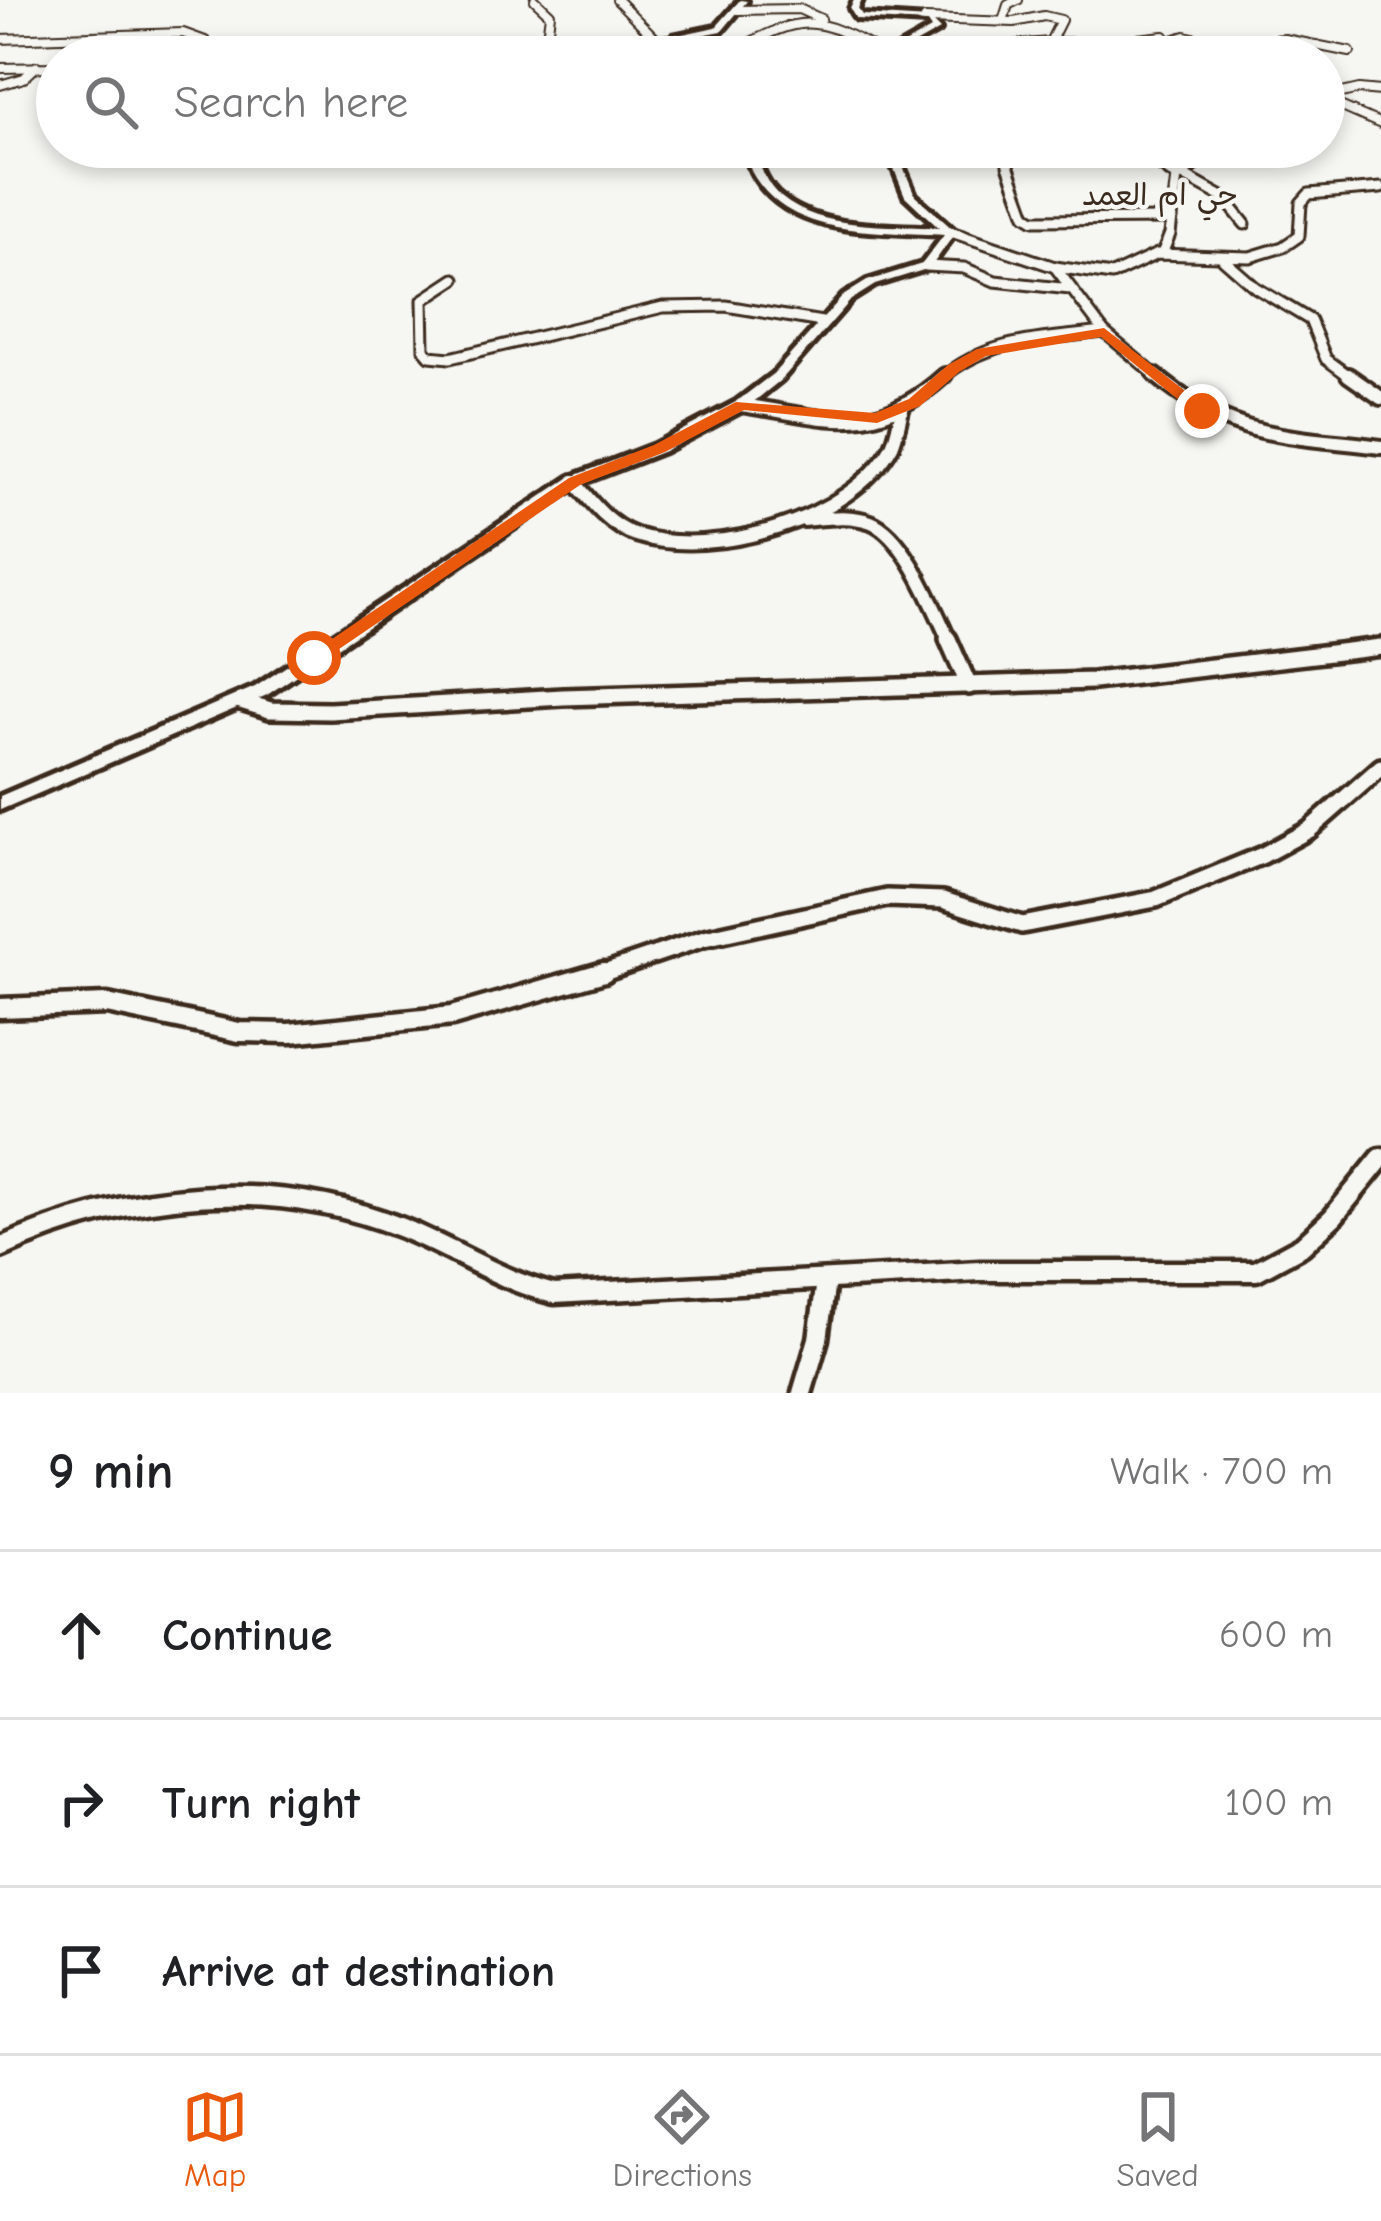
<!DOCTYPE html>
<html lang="en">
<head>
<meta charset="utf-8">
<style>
	:root { --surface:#fff; --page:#f2f2f2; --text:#202124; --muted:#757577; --line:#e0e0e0; --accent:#ea580c }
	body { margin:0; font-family:"Comic Neue","Playpen Sans Arabic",sans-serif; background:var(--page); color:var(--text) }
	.stop { position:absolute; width:36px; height:36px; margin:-27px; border:9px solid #ea580c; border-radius:50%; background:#fff }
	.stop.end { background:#ea580c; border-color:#fff; box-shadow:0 3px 12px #0008 }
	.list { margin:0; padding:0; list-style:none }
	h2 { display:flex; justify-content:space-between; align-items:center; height:156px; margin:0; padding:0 48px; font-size:51px }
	h2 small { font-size:39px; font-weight:400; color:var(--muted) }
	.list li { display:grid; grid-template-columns:78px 1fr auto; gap:36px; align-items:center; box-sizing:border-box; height:168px; padding:0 48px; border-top:3px solid var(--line) }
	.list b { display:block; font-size:45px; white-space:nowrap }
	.list em { font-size:39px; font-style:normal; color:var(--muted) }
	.icon { flex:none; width:66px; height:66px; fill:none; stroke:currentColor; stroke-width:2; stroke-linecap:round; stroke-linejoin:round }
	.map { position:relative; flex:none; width:1381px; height:1393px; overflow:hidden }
	.search { position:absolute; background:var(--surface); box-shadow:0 6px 18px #0003; left:36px; right:36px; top:36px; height:132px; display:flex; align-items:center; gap:30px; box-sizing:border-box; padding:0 42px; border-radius:66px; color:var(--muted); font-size:45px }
	.sheet { height:660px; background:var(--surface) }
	nav { display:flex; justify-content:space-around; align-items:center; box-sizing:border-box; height:168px; border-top:3px solid var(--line); background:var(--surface); font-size:33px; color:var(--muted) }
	nav a { display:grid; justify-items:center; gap:6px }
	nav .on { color:var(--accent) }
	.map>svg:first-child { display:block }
</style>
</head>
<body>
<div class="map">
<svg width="1381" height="1393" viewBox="0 0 1381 1393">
	<rect width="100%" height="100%" fill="#f6f6f2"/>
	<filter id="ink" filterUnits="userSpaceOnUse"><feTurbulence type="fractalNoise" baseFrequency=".00833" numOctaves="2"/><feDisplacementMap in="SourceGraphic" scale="24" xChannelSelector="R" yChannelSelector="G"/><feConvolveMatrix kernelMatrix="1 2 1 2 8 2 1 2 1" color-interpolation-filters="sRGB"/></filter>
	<g filter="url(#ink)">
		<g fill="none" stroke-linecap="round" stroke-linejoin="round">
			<defs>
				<g id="minor-far4">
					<path d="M 535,0 L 550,14 L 547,37 L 566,47"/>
					<path d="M 617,0 L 658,41"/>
					<path d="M 738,10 L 799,9 L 821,19"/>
					<path d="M 925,19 L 1014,22 L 1044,16 L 1061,20 L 1050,42 L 1012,45 L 1010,57"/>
					<path d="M 1003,21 L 1008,5 L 1018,0"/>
					<path d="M 0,39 L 183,33 L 205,41 L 209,57"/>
					<path d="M 1050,42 L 1102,43 L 1164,36"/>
					<path d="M 1141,50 L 1185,36 L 1221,45 L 1285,39 L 1350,52"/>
					<path d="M 527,57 L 676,38"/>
					<path d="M 721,57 C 799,18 807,8 886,55"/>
					<path d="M 844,57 L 878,57"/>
					<path d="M 1122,57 L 1141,50 L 1154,57"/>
					<path d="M 0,68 L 57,67"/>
					<path d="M 0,85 L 24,78 L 37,66"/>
					<path d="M 1324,97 L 1359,89 L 1381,91"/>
					<path d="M 1324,99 L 1381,124"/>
					<path d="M 1002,147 L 1009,168"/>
					<path d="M 1135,147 L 1164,168"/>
					<path d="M 1190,168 L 1222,147"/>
				</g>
				<g id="minor-far3">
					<path d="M 1008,165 L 1026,215 L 1034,220 L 1172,219"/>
					<path d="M 1160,165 L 1177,177"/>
					<path d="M 1181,174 L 1224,198 L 1245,224"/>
					<path d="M 951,232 L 1055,267 L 1104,332 L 1159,378"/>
					<path d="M 1162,254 L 1170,234 L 1177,177 L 1195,165"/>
					<path d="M 1223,259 L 1255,287 L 1310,320 L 1326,359 L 1352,378"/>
					<path d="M 926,266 L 964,268 L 995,281 L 1070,289"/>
					<path d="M 1055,267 L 1112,275 L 1157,254 L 1250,257 L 1283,247 L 1299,236 L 1301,203 L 1309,194 L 1381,188"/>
					<path d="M 455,279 L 423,300 L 424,349 L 430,356 L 450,358 L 663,307 L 726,306 L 822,322"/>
					<path d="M 942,378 C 988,338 1046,339 1104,332"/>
				</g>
				<g id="minor-far2">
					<path d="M 1155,375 C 1233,440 1285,435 1381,447"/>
					<path d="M 1348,375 L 1381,398"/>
					<path d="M 741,405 C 829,417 872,441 945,375"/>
					<path d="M 574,481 C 591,502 609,526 636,535 C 713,560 852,520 892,446 C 897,435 899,421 902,410"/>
					<path d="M 804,520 C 826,518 850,514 871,522 C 906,536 934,609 950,642"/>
				</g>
				<g id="minor-far1">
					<path d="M 948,639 L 969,686"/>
					<path d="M 241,701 L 270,710 L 330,711 L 563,697 L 1094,681 L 1381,647"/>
					<path d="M 595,975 L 704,938 L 887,898 L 943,900 L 1022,925 L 1156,899 L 1263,855 L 1309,830 L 1381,767"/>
				</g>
				<g id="minor">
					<path d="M 0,1008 L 107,1004 L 239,1032 L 290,1033 L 452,1016 L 604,972"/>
					<path d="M 0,1248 C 126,1190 272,1176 402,1228 C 454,1249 499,1280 554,1294 L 980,1271 L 1256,1271 L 1302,1246 L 1333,1217 L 1381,1158"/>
					<path d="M 802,1393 L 818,1339 L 826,1281"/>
				</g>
				<g id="tertiary">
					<path d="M 740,0 L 747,1 L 722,31 L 681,39 L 691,57 L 683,57 L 673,36 L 716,27 Z"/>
					<path d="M 854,0 L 862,0 L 858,9 L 862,15 L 929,19 L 940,30 L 892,57 L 882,57 L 931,29 L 927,23 L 856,19 L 850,9 Z"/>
					<path d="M 743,147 L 753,147 C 760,165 765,184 781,197 C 822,231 889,224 939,228 L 905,196 L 885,147 L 895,147 L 915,195 L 956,232 L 930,268 L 875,285 L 851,300 L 782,379 L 746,408 L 664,451 L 579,484 L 267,695 L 0,810 L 0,796 L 255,687 L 569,478 L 654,445 L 736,402 L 774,373 L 843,296 L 867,281 L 922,264 L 944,235 C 882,230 798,239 758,182 C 750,172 747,159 743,147 Z"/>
				</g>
			</defs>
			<use href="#minor-far4" stroke="#3b2a1e" stroke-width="12"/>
			<use href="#minor-far3" stroke="#3b2a1e" stroke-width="15"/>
			<use href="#minor-far2" stroke="#3b2a1e" stroke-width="20"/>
			<use href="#minor-far1" stroke="#3b2a1e" stroke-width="24"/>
			<use href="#minor" stroke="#3b2a1e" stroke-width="27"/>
			<use href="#tertiary" stroke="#3b2a1e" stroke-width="10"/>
			<use href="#minor-far4" stroke="#f6f6f2" stroke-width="8"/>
			<use href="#minor-far3" stroke="#f6f6f2" stroke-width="9"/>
			<use href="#minor-far2" stroke="#f6f6f2" stroke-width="12"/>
			<use href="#minor-far1" stroke="#f6f6f2" stroke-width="15"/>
			<use href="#minor" stroke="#f6f6f2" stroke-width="18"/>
			<use href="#tertiary" fill="#f6f6f2" fill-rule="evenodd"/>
		</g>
	</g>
	<path fill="#ea580c" d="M 1104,328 L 1207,408 L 1207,414 L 1196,414 L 1101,337 L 986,356 L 959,372 L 920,406 L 877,423 L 744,410 L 665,452 L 580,485 L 320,662 L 314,664 L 304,658 L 569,478 L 654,445 L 736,402 L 875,413 L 909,399 L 948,365 L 977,349 Z"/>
	<g text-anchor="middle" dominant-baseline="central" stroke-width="9" stroke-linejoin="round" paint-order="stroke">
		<g font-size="30" fill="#3b2a1e" stroke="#f6f6f2">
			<text x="1160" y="195">حي ام العمد</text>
		</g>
	</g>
</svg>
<div class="stop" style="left:314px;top:658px"></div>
<div class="stop end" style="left:1202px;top:411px"></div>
<div class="search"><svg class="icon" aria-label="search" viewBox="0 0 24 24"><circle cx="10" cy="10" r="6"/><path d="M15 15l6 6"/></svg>Search here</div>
</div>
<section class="sheet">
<h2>9 min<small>Walk · 700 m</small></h2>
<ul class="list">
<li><svg class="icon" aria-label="ahead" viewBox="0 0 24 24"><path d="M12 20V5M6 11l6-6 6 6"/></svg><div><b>Continue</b></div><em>600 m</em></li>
<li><svg class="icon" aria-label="right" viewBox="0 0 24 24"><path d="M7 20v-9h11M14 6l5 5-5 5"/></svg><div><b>Turn right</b></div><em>100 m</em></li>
<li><svg class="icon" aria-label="arrive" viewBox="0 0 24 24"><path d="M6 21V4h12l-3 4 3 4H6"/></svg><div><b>Arrive at destination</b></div></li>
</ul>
</section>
<nav>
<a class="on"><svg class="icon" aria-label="map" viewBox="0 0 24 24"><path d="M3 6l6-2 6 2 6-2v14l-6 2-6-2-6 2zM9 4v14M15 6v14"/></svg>Map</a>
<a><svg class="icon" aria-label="directions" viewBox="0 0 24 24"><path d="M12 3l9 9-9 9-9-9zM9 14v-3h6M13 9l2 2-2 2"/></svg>Directions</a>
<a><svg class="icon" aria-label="saved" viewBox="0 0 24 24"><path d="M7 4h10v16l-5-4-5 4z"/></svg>Saved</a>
</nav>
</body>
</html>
